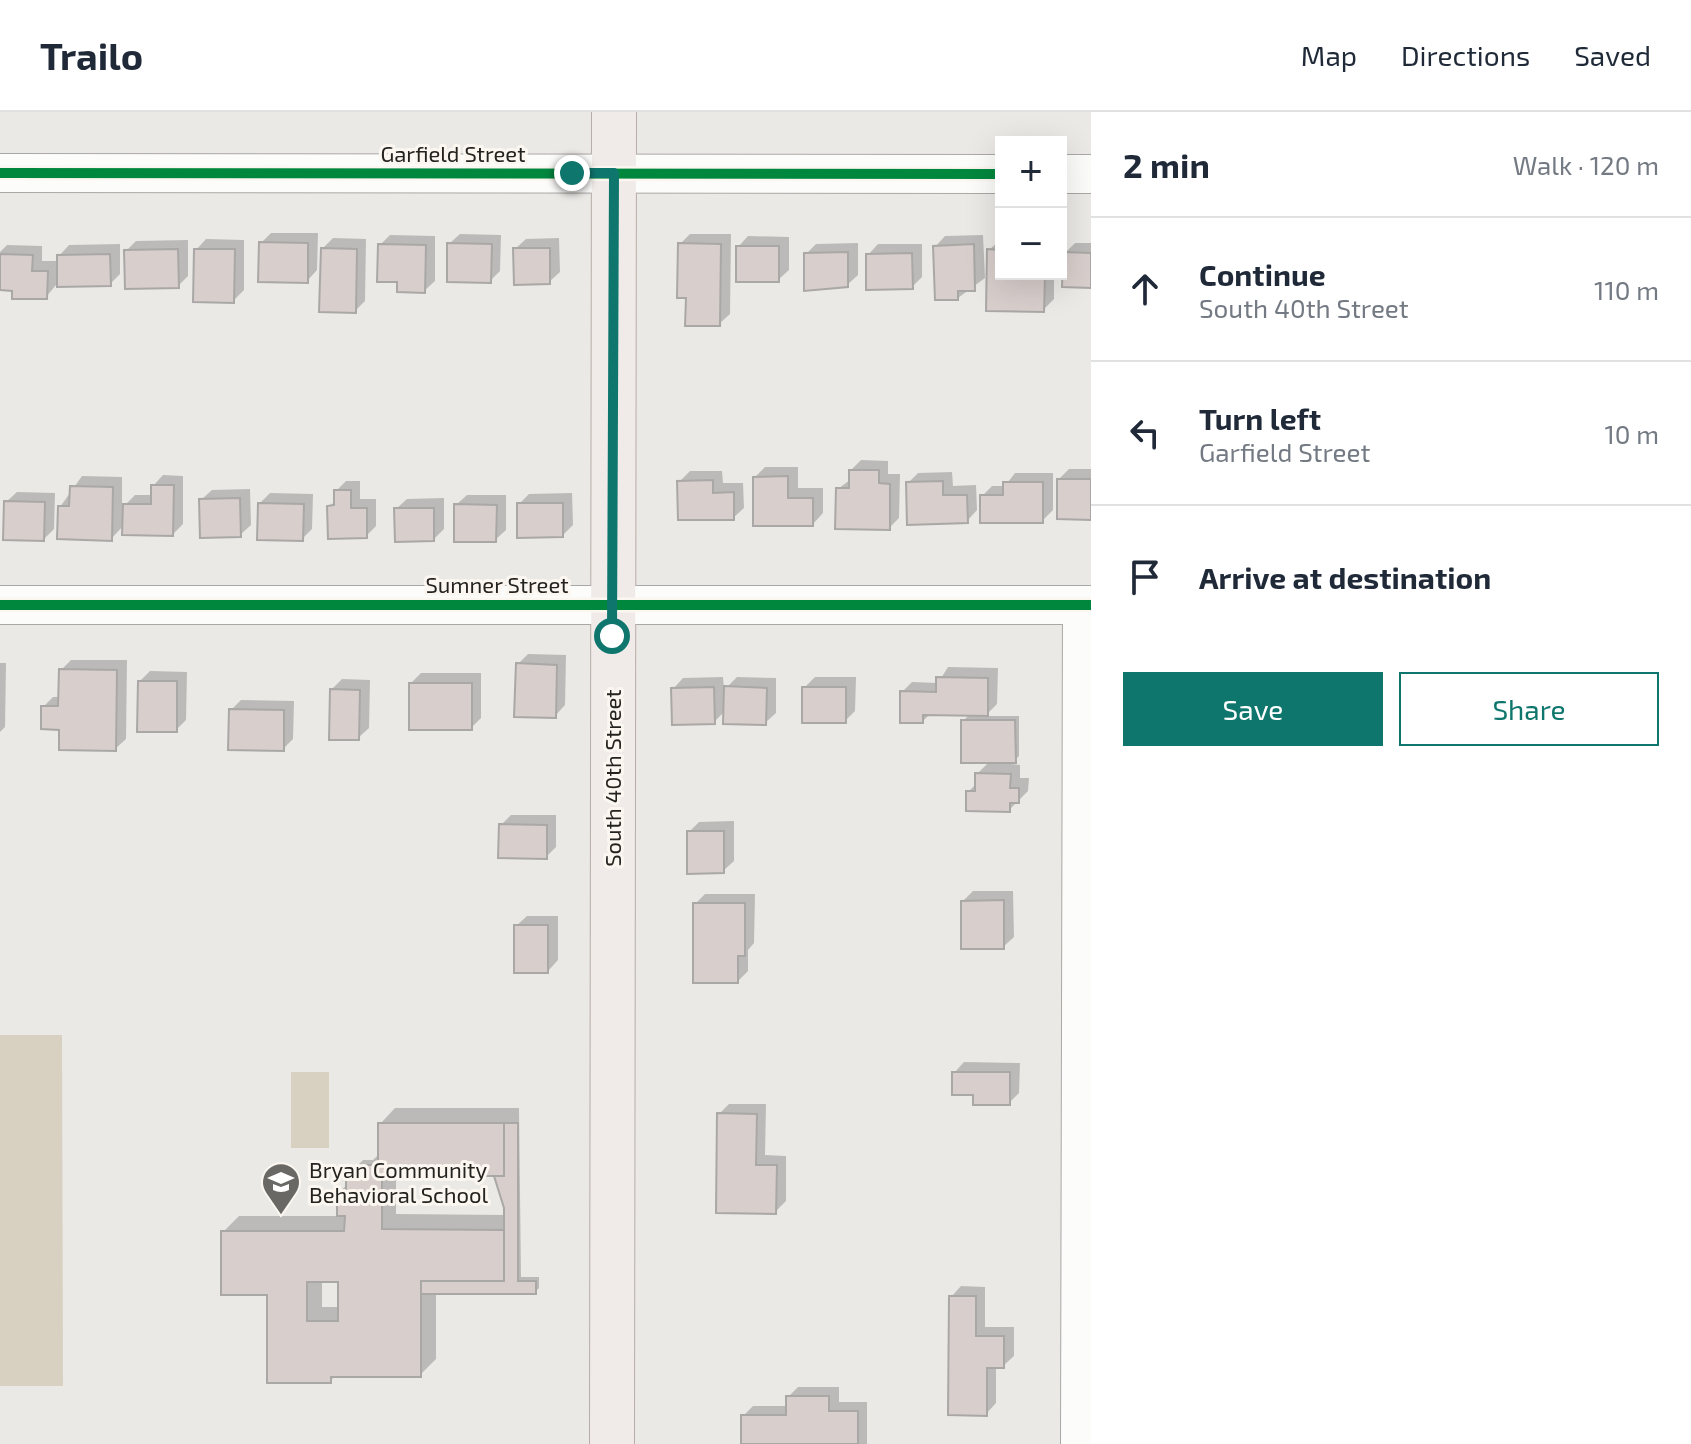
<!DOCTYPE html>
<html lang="en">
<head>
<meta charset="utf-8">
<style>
	:root { --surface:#fff; --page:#f6f6f7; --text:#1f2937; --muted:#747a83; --line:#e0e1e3; --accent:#0f766e }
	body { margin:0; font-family:"Exo 2",sans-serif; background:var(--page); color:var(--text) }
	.controls { position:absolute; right:24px; top:24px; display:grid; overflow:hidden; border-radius:0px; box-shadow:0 8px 32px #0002 }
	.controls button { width:72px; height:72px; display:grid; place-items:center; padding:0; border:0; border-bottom:2px solid var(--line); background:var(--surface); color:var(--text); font:40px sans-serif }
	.stop { position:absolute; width:24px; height:24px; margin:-18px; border:6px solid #0f766e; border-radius:50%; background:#fff }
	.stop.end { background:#0f766e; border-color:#fff; box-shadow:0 2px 8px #0008 }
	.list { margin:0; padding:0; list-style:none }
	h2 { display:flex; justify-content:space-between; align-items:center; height:104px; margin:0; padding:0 32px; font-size:34px }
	h2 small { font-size:26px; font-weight:400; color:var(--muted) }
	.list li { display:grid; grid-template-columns:52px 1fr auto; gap:24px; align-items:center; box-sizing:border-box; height:144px; padding:0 32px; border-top:2px solid var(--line) }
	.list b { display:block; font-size:30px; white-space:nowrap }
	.list p { margin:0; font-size:26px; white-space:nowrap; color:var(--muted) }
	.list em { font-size:26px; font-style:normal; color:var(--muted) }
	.actions { display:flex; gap:16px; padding:24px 32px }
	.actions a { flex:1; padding:18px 0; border:2px solid var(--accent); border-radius:0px; text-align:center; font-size:28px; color:var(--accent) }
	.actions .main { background:var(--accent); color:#fff }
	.icon { flex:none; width:44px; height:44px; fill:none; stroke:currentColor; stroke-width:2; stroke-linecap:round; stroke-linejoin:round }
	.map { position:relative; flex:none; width:1091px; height:1332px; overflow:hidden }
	header { display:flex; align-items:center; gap:48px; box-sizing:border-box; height:112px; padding:0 40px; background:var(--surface); border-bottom:2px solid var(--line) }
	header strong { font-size:38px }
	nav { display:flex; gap:44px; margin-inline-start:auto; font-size:28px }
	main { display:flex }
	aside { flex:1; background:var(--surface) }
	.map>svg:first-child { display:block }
</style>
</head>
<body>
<header>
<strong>Trailo</strong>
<nav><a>Map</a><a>Directions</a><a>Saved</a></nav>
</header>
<main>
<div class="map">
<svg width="1091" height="1332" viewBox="0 0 1091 1332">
	<rect width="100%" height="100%" fill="#ebe9e6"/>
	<g fill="#d8d0c1">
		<path d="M 0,923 L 62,923 L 63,1274 L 0,1274 Z"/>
		<rect x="291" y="960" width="38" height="76"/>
	</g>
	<g fill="#0003" fill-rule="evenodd">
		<path d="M 271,121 L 318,121 L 317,158 L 307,169 L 261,131 Z"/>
		<path d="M 460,122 L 501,123 L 500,159 L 490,169 L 449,132 Z"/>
		<path d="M 690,122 L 731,122 L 730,202 L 719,212 L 688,184 L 680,132 Z"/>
		<path d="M 390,123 L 435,124 L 435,169 L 424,179 L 399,168 L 380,133 Z"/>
		<path d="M 983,123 L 985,166 L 958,186 L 935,135 L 945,124 Z"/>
		<path d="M 748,124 L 789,125 L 789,158 L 778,168 L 738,135 Z"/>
		<path d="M 333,126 L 366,127 L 365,189 L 355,199 L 322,137 Z"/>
		<path d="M 559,126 L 560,160 L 549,170 L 515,137 L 526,127 Z"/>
		<path d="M 206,127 L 244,128 L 244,178 L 233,189 L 196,138 Z"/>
		<path d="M 188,128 L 188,164 L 178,174 L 126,139 L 136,129 Z"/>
		<path d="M 1000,128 L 1001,162 L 1054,162 L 1054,187 L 1043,198 L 988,197 L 989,138 Z"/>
		<path d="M 858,131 L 858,163 L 847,173 L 806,142 L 816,132 Z"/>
		<path d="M 1075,131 L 1091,131 L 1091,174 L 1065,141 Z"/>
		<path d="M 120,132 L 120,162 L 110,172 L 56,173 L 46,185 L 0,176 L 0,140 L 7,133 L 42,134 L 42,149 L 59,149 L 59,144 L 69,133 Z"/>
		<path d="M 878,132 L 922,132 L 922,165 L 912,175 L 868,143 Z"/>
		<path d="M 861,348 L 888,349 L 888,362 L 900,362 L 899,406 L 889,416 L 838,377 L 851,367 L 851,358 Z"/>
		<path d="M 765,355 L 798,355 L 798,376 L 823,376 L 823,401 L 813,412 L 755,365 Z"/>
		<path d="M 1069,357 L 1091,357 L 1091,406 L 1059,367 Z"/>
		<path d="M 690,359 L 722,359 L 723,371 L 743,371 L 744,396 L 733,406 L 679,370 Z"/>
		<path d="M 952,360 L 953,374 L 976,373 L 977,398 L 967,409 L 908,371 L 918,361 Z"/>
		<path d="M 1015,361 L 1053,361 L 1053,398 L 1042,409 L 982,384 L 992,374 L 1005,374 Z"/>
		<path d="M 163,363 L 183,364 L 183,412 L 173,422 L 124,413 L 111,427 L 60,395 L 82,364 L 122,365 L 122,396 L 135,383 L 153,383 L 153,374 Z"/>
		<path d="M 346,369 L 360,369 L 360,387 L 376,387 L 376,414 L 366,424 L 329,395 L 336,388 L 336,379 Z"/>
		<path d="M 250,377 L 251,413 L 240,423 L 201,388 L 212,378 Z"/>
		<path d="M 17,380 L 55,381 L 54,417 L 44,427 L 6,390 Z"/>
		<path d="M 270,381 L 313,382 L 312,417 L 302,427 L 260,391 Z"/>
		<path d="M 572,381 L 573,413 L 563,423 L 519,392 L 529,382 Z"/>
		<path d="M 467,383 L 506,383 L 506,418 L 495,428 L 456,393 Z"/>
		<path d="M 444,386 L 444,417 L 434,427 L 396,397 L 407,387 Z"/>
		<path d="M 528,542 L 566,543 L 565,593 L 555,604 L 518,552 Z"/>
		<path d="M 71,548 L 127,548 L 126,627 L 115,637 L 61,616 L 43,595 L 53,585 L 60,585 L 61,558 Z"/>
		<path d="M 0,551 L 6,551 L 5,615 L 0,620 Z"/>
		<path d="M 948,555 L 998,556 L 997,592 L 985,604 L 1019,604 L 1019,644 L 1011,652 L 1020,653 L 1020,666 L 1029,666 L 1028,679 L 1009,698 L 968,680 L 977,671 L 977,662 L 990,649 L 963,609 L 970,602 L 931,601 L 923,609 L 902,580 L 912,570 L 938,571 Z"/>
		<path d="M 150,559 L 187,560 L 186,608 L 176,618 L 140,569 Z"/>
		<path d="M 421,561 L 481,561 L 481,606 L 471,616 L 411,571 Z"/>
		<path d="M 723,565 L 724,578 L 737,565 L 776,566 L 776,601 L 765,611 L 726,598 L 714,610 L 673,577 L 683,566 Z"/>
		<path d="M 815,565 L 856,565 L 855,599 L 845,609 L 804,576 Z"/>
		<path d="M 342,567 L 370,568 L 369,616 L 358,626 L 332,577 Z"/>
		<path d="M 241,588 L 294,589 L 293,627 L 283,637 L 231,598 Z"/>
		<path d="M 511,703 L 556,703 L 556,735 L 546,745 L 501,713 Z"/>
		<path d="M 734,709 L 734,749 L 723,759 L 689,720 L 699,710 Z"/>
		<path d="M 973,779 L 1013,779 L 1014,825 L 1003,835 L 963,789 Z"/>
		<path d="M 705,782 L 755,782 L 754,831 L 748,838 L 748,859 L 738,869 L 695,792 Z"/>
		<path d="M 527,804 L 558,804 L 558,848 L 548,859 L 516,814 Z"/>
		<path d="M 964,950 L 1020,951 L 1019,981 L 1009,991 L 976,981 L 954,961 Z"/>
		<path d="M 729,992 L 766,992 L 765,1043 L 786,1044 L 786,1089 L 775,1100 L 719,1002 Z"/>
		<path d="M 395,996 L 519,996 L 521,1165 L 539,1165 L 539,1176 L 535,1180 L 436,1180 L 436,1247 L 420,1263 L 336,1263 L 330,1269 L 223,1120 L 239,1104 L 339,1104 L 339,1080 L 348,1072 L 348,1063 L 363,1048 L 373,1048 L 380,1041 L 380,1012 ZM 396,1062 L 496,1062 L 506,1103 L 396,1102 ZM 322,1168 L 340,1168 L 340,1195 L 322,1195 Z"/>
		<path d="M 961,1174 L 985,1175 L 985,1215 L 1014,1215 L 1014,1244 L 1003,1254 L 996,1254 L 996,1291 L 986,1302 L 951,1185 Z"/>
		<path d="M 798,1275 L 839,1275 L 839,1290 L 867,1290 L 867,1332 L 743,1332 L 743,1304 L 753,1294 L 788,1294 L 788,1285 Z"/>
	</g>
	<g fill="#d8cecc" stroke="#aaa8a6" stroke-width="2" fill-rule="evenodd">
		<path d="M 259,130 L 308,131 L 308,171 L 258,170 Z"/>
		<path d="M 447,131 L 492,132 L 491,171 L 447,170 Z"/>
		<path d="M 678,131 L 721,132 L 720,214 L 685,214 L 686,186 L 677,186 Z"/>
		<path d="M 378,132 L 426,133 L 425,181 L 397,180 L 397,170 L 377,170 Z"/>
		<path d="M 974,132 L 975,179 L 958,179 L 958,188 L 935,188 L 933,134 Z"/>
		<rect x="736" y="134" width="43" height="36"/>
		<path d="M 321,136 L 357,137 L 356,201 L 319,200 Z"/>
		<path d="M 513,136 L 550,136 L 550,172 L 514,173 Z"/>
		<path d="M 178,137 L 179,176 L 125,177 L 124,138 Z"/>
		<path d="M 194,137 L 235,137 L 234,191 L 193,190 Z"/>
		<path d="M 987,137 L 1001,138 L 1001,162 L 1045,162 L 1044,200 L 986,199 Z"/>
		<path d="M 848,140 L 848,175 L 804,179 L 804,141 Z"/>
		<path d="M 1063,140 L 1091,141 L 1091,176 L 1062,175 Z"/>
		<path d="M 912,141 L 913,177 L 866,178 L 866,142 Z"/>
		<path d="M 0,142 L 33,143 L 32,159 L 48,159 L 47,187 L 12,187 L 12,179 L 0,178 Z"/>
		<path d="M 110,142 L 111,174 L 57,175 L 57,143 Z"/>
		<path d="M 849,358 L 879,358 L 879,371 L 890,372 L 890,418 L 835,417 L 836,376 L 849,376 Z"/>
		<path d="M 788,364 L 788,386 L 813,386 L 813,414 L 753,414 L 753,365 Z"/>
		<path d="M 1057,367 L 1091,367 L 1091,408 L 1057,407 Z"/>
		<path d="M 713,368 L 713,381 L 734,380 L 734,408 L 678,408 L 677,369 Z"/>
		<path d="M 943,369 L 943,383 L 967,383 L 968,411 L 907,413 L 906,370 Z"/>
		<path d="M 1003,370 L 1043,370 L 1043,411 L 980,411 L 980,383 L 1003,383 Z"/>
		<path d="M 151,373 L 174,373 L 173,424 L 122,423 L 123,392 L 151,392 Z"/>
		<path d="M 70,374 L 113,375 L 112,429 L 57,427 L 58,394 L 69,394 Z"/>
		<path d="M 334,378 L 351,378 L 351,396 L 367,396 L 367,426 L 328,427 L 327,394 L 334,393 Z"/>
		<path d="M 240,386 L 241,425 L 200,426 L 199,387 Z"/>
		<path d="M 4,389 L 45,390 L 44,429 L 3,428 Z"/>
		<path d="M 258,391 L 304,392 L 303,429 L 257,428 Z"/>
		<path d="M 517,391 L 563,391 L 563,425 L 517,426 Z"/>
		<path d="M 454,392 L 497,393 L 496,430 L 454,430 Z"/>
		<path d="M 394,396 L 434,396 L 434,429 L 395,430 Z"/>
		<path d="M 516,551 L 557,553 L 556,606 L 514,605 Z"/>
		<path d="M 59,557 L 117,558 L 116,639 L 59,638 L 59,618 L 41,617 L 41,594 L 58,594 Z"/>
		<path d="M 936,565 L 988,566 L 988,604 L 923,603 L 923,611 L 900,611 L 900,579 L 936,580 Z"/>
		<path d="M 138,569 L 177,569 L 177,620 L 137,620 Z"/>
		<rect x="409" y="571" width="63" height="47"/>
		<path d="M 724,574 L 767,576 L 766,613 L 723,612 Z"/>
		<path d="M 714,575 L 715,612 L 672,613 L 671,576 Z"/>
		<rect x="802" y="575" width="44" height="36"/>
		<path d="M 330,577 L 360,578 L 359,628 L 329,628 Z"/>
		<path d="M 229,597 L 284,598 L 284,639 L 228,638 Z"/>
		<path d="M 961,608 L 1015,608 L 1016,651 L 961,651 Z"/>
		<path d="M 975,661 L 1011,662 L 1010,676 L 1019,676 L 1019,691 L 1010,691 L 1010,700 L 966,699 L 966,679 L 975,679 Z"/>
		<path d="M 499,712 L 547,713 L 547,747 L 498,746 Z"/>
		<path d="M 687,719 L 724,719 L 724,761 L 687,762 Z"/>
		<path d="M 1004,788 L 1004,837 L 961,837 L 961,789 Z"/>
		<path d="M 693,791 L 745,791 L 745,844 L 738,844 L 738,871 L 693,871 Z"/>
		<rect x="514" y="813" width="34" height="48"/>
		<path d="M 952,960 L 1010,960 L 1010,993 L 973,993 L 973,983 L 952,983 Z"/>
		<path d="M 717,1001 L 757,1002 L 756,1053 L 777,1053 L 776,1102 L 716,1101 Z"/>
		<path d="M 378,1011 L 504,1011 L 504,1064 L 382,1064 L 382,1117 L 504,1118 L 504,1169 L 421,1169 L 421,1265 L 331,1265 L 331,1271 L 267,1271 L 267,1183 L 221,1183 L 221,1119 L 344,1119 L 345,1104 L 337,1104 L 337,1080 L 346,1080 L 346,1063 L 365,1063 L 365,1053 L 378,1053 ZM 307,1170 L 338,1170 L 338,1209 L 307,1209 Z"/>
		<path d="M 504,1011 L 518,1011 L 518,1169 L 536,1169 L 536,1182 L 421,1182 L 421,1169 L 504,1169 L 504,1096 L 494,1064 L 504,1064 Z"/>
		<path d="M 949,1184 L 976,1184 L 976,1224 L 1004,1224 L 1004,1256 L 987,1256 L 987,1304 L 948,1303 Z"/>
		<path d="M 786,1284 L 829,1284 L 829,1299 L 858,1299 L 858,1332 L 741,1332 L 741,1303 L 786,1303 Z"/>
	</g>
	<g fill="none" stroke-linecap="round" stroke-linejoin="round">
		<defs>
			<g id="minor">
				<path d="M 0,61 L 1001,62"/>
				<path d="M 1061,62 L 1091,62"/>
				<path d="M 0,493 L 1091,493"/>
				<path d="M 1080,1332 L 1082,493"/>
			</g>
			<path id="major" d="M 612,1332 L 614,0"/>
		</defs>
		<use href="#minor" stroke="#aaa8a6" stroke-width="40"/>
		<use href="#major" stroke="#b7aca7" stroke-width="46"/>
		<use href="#minor" stroke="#fcfcfb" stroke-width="38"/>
		<use href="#major" stroke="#f0ebe9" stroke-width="44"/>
		<defs>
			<g id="cycleway">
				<path d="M 0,61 L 1001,62"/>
				<path d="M 0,493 L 1091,493"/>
			</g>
		</defs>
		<use href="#cycleway" stroke="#fbf7f0" stroke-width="15"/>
		<use href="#cycleway" stroke="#00873e" stroke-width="10"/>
	</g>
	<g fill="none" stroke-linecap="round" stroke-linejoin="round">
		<path stroke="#0f766e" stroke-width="10" d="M 572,61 L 614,61 L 612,524"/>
	</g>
	<defs>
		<symbol id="school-pin" viewBox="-11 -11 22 30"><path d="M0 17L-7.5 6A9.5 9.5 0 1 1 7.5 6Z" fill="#6a6865" stroke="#fbf7f0"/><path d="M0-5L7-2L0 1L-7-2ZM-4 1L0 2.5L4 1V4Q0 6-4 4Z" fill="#fff"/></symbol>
	</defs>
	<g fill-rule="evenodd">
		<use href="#school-pin" x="259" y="1048" width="44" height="60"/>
	</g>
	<g text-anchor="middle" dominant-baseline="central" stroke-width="6" stroke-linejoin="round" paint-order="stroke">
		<g font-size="22" fill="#242320" stroke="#fbf7f0">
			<text x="453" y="41">Garfield Street</text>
			<text x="497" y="472">Sumner Street</text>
			<text transform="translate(612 666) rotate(-90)">South 40th Street</text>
		</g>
		<g font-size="22" fill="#242320" stroke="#fbf7f0" text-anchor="start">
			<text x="309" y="1057">Bryan Community<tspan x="309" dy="25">Behavioral School</tspan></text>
		</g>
	</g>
</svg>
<div class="controls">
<button>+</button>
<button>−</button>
</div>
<div class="stop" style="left:612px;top:524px"></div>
<div class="stop end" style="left:572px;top:61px"></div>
</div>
<aside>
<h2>2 min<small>Walk · 120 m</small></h2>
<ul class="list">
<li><svg class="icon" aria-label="ahead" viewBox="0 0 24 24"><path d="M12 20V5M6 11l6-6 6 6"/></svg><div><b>Continue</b><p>South 40th Street</p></div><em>110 m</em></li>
<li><svg class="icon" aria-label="left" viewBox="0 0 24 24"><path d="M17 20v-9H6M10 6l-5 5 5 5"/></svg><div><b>Turn left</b><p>Garfield Street</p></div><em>10 m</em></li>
<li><svg class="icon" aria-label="arrive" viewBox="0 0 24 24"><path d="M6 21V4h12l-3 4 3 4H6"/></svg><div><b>Arrive at destination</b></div></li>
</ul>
<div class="actions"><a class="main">Save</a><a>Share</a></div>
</aside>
</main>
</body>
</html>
